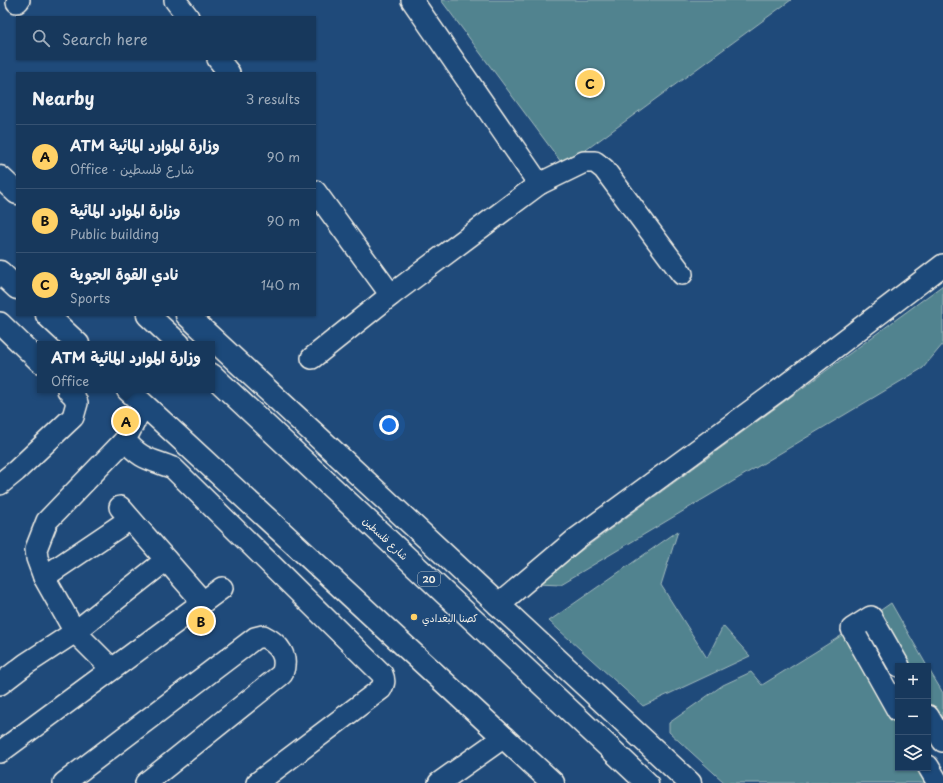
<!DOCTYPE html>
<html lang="en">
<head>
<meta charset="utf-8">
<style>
	:root { --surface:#17385c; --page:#244365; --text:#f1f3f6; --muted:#9eacbb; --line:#365272; --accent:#ffd166 }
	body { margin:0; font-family:"Playpen Sans","Playpen Sans Arabic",sans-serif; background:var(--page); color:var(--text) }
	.controls { position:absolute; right:12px; bottom:12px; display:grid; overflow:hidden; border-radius:0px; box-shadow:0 1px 3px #0004 }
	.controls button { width:36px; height:36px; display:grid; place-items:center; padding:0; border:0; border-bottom:1px solid var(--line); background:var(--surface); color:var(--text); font:20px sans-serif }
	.you { position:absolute; left:389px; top:425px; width:14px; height:14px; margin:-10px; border:3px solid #fff; border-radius:50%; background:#1a73e8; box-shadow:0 0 0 6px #1a73e833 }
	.badge { display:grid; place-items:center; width:26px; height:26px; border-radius:50%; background:var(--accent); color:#111; font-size:13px; font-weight:700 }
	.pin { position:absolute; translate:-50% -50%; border:2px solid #fff; box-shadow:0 1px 4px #0006 }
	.popup { position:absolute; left:37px; top:341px; width:178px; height:52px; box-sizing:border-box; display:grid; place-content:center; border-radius:0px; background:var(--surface); filter:drop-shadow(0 1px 3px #0005); font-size:13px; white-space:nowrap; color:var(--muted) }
	.popup b { font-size:15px; color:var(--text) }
	.popup::after { content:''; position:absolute; left:50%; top:100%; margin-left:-8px; border:8px solid transparent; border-top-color:var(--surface) }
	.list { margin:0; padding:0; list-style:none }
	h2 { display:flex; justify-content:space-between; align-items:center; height:52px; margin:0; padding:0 16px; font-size:17px }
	h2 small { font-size:13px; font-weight:400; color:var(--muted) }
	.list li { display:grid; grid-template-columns:26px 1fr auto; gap:12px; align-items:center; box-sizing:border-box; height:64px; padding:0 16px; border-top:1px solid var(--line) }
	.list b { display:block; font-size:15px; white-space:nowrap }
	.list p { margin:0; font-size:13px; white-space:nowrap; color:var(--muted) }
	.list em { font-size:13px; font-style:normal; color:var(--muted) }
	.icon { flex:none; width:22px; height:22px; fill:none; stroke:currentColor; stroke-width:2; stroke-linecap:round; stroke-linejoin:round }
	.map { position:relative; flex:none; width:943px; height:783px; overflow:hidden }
	.search { position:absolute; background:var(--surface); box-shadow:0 1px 3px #0004; left:16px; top:16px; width:300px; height:44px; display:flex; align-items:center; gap:10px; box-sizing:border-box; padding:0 14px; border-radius:0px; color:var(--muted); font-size:15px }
	.panel { position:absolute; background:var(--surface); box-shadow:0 1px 3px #0004; left:16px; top:72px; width:300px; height:244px; border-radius:0px }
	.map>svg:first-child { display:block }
</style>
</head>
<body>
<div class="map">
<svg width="943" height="783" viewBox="0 0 943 783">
	<rect width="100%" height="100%" fill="#1f4a7a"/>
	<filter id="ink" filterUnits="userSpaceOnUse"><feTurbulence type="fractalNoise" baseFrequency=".025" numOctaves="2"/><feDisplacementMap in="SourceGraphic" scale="8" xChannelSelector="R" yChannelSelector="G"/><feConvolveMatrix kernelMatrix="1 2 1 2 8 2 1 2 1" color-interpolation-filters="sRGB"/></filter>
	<g filter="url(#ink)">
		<g fill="#51838f" stroke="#a2babc">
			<path d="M 441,0 L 791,0 L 564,166 Z"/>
			<path d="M 943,285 L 943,344 L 923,368 L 561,584 L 537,583 Z"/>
			<path d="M 678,531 L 661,585 L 707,658 L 723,626 L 750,656 L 643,706 L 549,621 Z"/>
			<path d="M 891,603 L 927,666 L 899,666 L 871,617 Z"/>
			<path d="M 852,629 L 898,711 L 898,768 L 928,768 L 938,783 L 725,783 L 669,732 L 669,723 L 723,685 L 751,672 L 762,685 Z"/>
			<path d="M 928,668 L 943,693 L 943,741 L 928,716 Z"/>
		</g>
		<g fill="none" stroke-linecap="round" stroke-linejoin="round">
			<defs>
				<g id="minor">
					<path d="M 175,0 L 188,17"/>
					<path d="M 412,0 L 539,184"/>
					<path d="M 17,2 L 19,0"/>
					<path d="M 218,59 L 229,73"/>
					<path d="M 315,191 L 391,295"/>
					<path d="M 0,323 L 40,362"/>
					<path d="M 312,358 L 391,295 L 539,184 L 584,162 L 595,162 L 604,169 L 682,274"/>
					<path d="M 143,405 L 125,440 C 141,460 151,459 173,468 L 382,674 C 385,681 384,683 381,689 L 257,783"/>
					<path d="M 0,484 L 16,471 L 73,417 L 77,403 L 74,396 L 68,390"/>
					<path d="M 120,507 L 203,602"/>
					<path d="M 44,577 L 130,519"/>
					<path d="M 498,605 L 576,539 L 782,388 L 943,265"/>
					<path d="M 112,669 L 75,632 L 166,560"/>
					<path d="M 0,684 L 26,664 L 75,632 L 44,577 L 37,558 L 36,549 L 47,521 L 125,440"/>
					<path d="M 898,711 L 852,629 L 871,617 L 899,666"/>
					<path d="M 928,716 L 943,741"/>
					<path d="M 0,752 L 222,588"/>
					<path d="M 928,766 L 938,783"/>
					<path d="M 64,783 L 255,638 L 263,636 C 279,644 289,656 282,674 L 146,783"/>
					<path d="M 439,783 L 504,737"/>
				</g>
				<g id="major">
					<path d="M 0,177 L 17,193"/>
					<path d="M 0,272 L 17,288"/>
					<path d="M 47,315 L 78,344"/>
					<path d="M 148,315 L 179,344"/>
					<path d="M 187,315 L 690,783"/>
					<path d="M 212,375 L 647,783"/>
					<path d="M 128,390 L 553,783"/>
				</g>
			</defs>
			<use href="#minor" stroke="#f4f1e8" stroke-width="24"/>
			<use href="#major" stroke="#f4f1e8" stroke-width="25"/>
			<use href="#minor" stroke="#1f4a7a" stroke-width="21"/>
			<use href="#major" stroke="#1f4a7a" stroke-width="22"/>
		</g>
	</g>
	<circle fill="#ffd166" stroke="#1f4a7a" stroke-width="1.5" cx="414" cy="617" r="4"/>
	<g text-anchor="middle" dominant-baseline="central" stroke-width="3" stroke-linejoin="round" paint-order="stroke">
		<rect fill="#1f4a7a" stroke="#b4bfc7" stroke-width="1" x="418" y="572" width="22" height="14" rx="3"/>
		<g font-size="9" font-weight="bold" fill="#f4f1e8">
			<text x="429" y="579">20</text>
		</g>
		<g font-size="10" fill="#f4f1e8" stroke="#1f4a7a">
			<text transform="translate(386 538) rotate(43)">شارع فلسطين</text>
		</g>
		<g font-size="10" fill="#f4f1e8" stroke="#1f4a7a" text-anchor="start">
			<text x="422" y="617">كصنا البغدادي</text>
		</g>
	</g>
</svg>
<div class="controls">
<button>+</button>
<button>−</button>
<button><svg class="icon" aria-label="layers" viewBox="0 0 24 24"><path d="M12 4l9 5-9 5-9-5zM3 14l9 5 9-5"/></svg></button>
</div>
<div class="you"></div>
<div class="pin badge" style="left:126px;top:421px">A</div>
<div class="popup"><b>ATM وزارة الموارد المائية</b>Office</div>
<div class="pin badge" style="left:201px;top:621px">B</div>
<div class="pin badge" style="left:590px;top:83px">C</div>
<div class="search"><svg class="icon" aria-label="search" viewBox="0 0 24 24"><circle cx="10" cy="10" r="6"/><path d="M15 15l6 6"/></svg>Search here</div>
<section class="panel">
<h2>Nearby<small>3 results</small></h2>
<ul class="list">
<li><span class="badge">A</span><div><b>ATM وزارة الموارد المائية</b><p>Office · شارع فلسطين</p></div><em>90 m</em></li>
<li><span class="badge">B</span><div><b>وزارة الموارد المائية</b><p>Public building</p></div><em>90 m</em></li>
<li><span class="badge">C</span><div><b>نادي القوة الجوية</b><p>Sports</p></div><em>140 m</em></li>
</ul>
</section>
</div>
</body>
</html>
